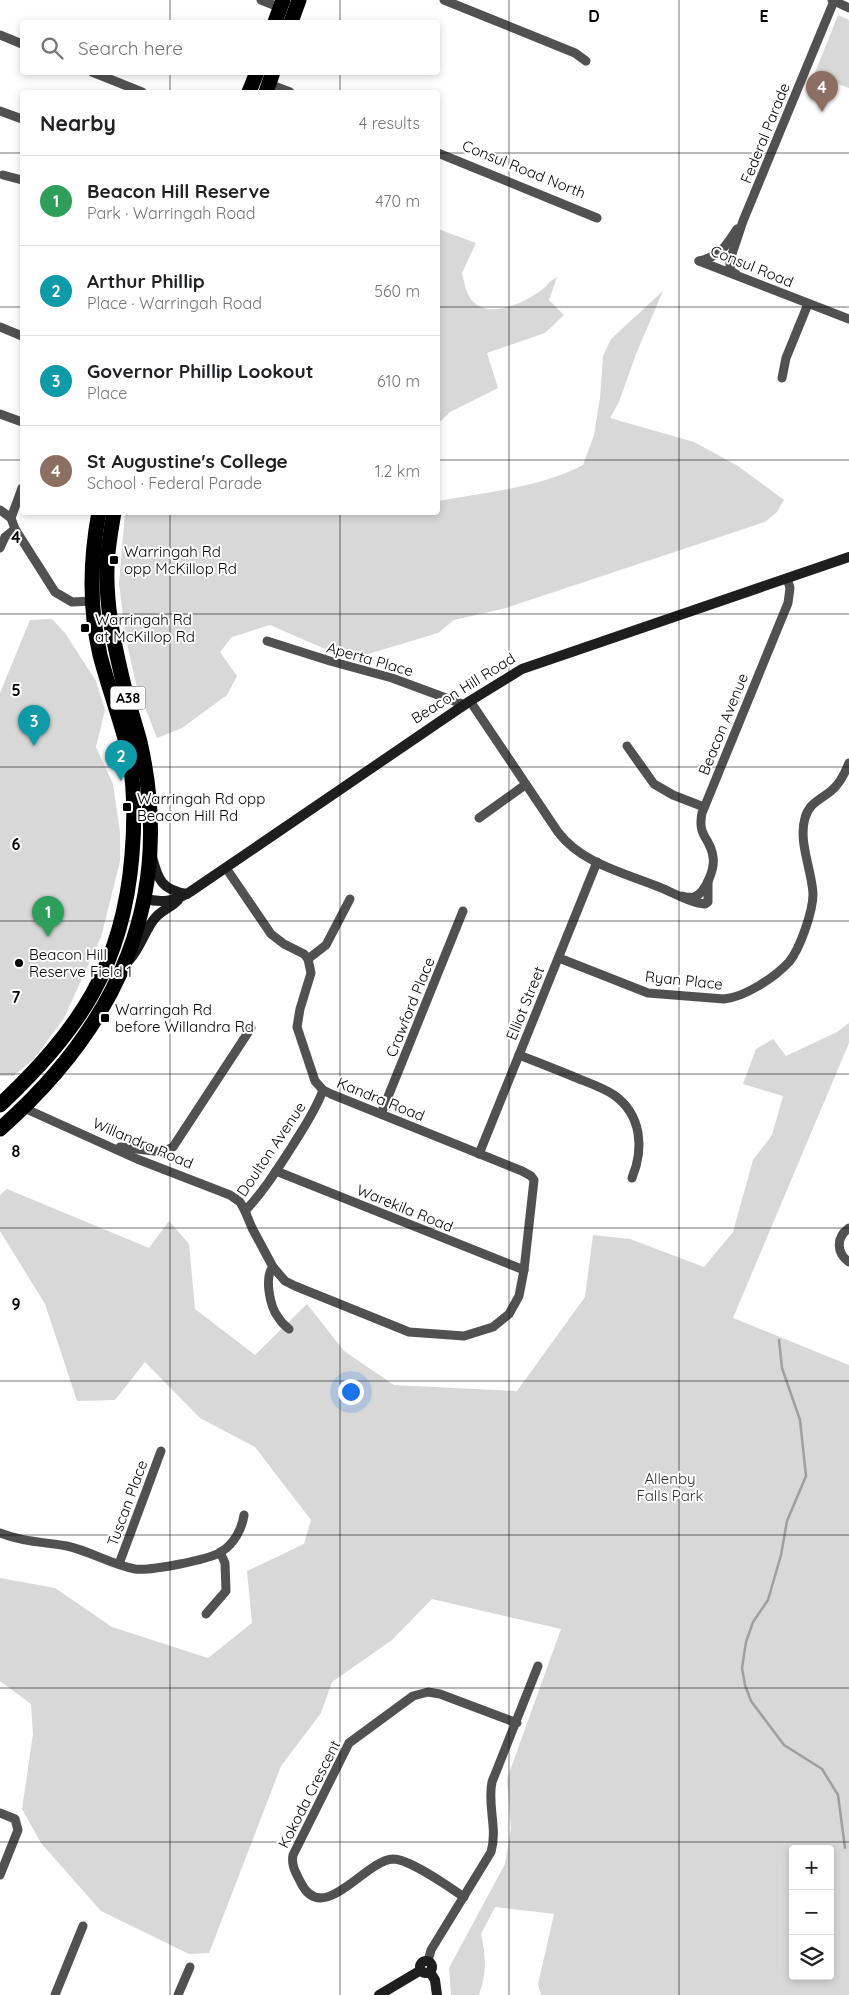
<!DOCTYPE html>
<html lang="en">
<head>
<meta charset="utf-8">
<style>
	:root { --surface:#fff; --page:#f6f6f6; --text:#202124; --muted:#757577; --line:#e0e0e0; --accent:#0b8043 }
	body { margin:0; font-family:Quicksand,sans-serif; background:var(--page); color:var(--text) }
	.controls { position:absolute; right:15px; bottom:15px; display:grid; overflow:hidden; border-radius:5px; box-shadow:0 2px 8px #0003 }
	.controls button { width:45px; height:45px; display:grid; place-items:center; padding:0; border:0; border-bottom:1px solid var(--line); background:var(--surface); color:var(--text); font:25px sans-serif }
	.you { position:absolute; left:350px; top:1391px; width:18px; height:18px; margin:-12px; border:4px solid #fff; border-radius:50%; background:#1a73e8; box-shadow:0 0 0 8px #1a73e833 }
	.badge { display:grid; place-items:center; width:32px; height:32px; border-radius:50%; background:var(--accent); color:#fff; font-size:16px; font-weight:700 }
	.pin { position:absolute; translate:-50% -41px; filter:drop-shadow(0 1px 2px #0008) }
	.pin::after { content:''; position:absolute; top:26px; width:18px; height:15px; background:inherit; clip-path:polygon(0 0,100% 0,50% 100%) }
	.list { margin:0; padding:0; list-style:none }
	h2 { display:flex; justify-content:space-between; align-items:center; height:65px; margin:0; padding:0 20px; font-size:21px }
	h2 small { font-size:16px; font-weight:400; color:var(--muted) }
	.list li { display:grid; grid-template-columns:32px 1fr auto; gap:15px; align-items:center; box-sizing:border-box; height:90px; padding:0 20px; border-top:1px solid var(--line) }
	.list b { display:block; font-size:19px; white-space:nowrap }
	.list p { margin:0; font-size:16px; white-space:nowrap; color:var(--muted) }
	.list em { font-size:16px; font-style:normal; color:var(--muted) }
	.icon { flex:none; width:28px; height:28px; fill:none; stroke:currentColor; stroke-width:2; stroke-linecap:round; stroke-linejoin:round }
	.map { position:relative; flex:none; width:849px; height:1995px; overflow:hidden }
	.search { position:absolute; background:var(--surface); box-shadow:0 2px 8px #0003; left:20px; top:20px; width:420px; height:55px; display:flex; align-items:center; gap:12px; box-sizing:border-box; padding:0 18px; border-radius:5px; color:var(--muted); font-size:19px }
	.panel { position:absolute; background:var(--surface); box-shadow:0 2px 8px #0003; left:20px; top:90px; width:420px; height:425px; border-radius:5px }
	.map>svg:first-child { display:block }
</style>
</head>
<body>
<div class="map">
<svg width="849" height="1995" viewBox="0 0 849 1995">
	<rect width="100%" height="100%" fill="#fff"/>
	<g fill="#d8d8d8" fill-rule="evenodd">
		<path d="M 838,15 L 849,20 L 849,88 L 814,75 Z"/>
		<path d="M 438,229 L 476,243 L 462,273 C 464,280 465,290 469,296 C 484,322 521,304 539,292 C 547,287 547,282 557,277 L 549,300 L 564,315 L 545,333 L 487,353 L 498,388 L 450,412 L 438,424 Z"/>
		<path d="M 663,291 L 636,354 L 619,402 L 610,418 L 694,442 L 738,466 L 784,500 L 777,512 L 765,522 L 506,608 L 454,620 L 438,633 L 368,654 L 332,652 L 270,625 L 232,637 L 220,652 L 237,676 L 227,695 L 182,728 L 157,738 L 136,684 L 125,635 L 119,583 L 125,513 L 438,512 L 438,501 C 486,492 539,488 583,465 L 594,435 L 600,398 L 603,356 L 611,339 Z"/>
		<path d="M 52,619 L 65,633 L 96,681 L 105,710 L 96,747 L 113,784 L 120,832 L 120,861 L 101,937 L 64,1018 L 33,1060 L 13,1076 L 0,1076 L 0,693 L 30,620 Z"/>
		<path d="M 849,1023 L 849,1043 L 733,1318 L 849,1365 L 849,1995 L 541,1995 L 538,1984 L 554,1914 L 495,1907 L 481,1934 C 486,1958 487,1972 479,1995 L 451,1995 L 449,1968 L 505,1864 L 511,1829 L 507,1779 L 561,1629 L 432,1599 L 392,1640 L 332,1682 L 321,1713 L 281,1766 L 209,1953 L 189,1954 L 101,1911 L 41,1843 L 22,1809 L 33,1734 L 31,1704 L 0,1681 L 0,1578 L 55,1588 L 112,1627 L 208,1658 L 252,1623 L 247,1571 L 304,1544 L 311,1520 L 255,1447 L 200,1418 L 145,1362 L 115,1400 L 77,1401 L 45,1304 L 0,1231 L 0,1195 L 7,1189 L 149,1248 L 169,1221 L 189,1244 L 195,1309 L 255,1355 L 307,1304 L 344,1351 L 394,1385 L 517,1391 L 585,1297 L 593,1235 L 630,1239 L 704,1267 L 733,1232 L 753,1160 L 772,1135 L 783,1096 L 743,1084 L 756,1049 L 773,1039 L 786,1056 L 837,1032 ZM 793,1849 L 830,1849 L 830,1976 L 793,1976 Z"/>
	</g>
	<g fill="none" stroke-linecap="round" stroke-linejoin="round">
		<path stroke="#9f9f9f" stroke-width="2.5" d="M 779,1340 L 782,1368 L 800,1420 L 806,1476 L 787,1521 L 781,1555 L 768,1600 L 753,1622 L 746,1642 L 742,1668 L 745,1685 L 751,1701 L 784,1745 L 822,1769 L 838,1795 L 845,1848"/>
		<g stroke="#515151" stroke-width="9">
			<path d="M 261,0 L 281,8"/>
			<path d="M 444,0 L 575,53 L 586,61"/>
			<path d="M 832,0 L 849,8"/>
			<path d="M 0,35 L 22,44"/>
			<path d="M 92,72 L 142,92"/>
			<path d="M 269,84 L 290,92"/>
			<path d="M 0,111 L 22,119"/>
			<path d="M 438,153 L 597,218"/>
			<path d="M 3,175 L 22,180"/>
			<path d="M 699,261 L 849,319"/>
			<path d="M 699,261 C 721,256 725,247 737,229"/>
			<path d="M 736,274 L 732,272 L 730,268 L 730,260 L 743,221 L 834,1"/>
			<path d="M 0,327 L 22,336"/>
			<path d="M 782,378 L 786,358 L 808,304"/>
			<path d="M 0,414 L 22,422"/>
			<path d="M 0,510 L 11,518 L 15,529 L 55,592 L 72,602 L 92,601"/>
			<path d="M 11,518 L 22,488"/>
			<path d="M 0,548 L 5,537 L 15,529"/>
			<path d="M 267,641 L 330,661 L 392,678 L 465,705"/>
			<path d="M 470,701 L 558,832 C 581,863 624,873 659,887 C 672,892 685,900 698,903 L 705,904 L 708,902 L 708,881"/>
			<path d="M 627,746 L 654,784 L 673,795 L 704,807"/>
			<path d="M 479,818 L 525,785"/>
			<path d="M 226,868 L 271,934 L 284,944 L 304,954 L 308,959 L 311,973 L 300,1009 L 297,1027 L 315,1081 L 323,1090 L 331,1094 L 522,1171 L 531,1176 L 534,1180 L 524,1270 L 519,1296 L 509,1314 L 493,1327 L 464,1336 L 409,1332 L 295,1286 L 285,1281 L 273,1267"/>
			<path d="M 682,896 C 686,897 690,898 694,897 C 706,893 715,868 713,857 C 711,838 697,837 702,813 L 788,603 L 790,588 L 787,578"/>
			<path d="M 559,958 L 648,993 L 724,999 C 745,997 774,978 789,962 C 800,949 813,911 813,894 C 812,870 798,842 805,818 C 809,803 820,800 831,791 C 840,784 845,773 849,763"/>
			<path d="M 308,959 L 326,945 L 350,899"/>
			<path d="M 519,1055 C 537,1062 555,1069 572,1076 C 586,1082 602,1087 614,1095 C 642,1115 644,1149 632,1178"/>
			<path d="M 24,1108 L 137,1159 L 230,1195 L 240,1202 L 245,1211"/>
			<path d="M 381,1114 L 463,911"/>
			<path d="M 120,1147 L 162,1152 L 173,1147 L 251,1028"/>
			<path d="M 479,1154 L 597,862"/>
			<path d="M 276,1171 L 524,1270"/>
			<path d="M 849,1228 C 836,1237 836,1253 849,1262"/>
			<path d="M 289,1329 C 285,1326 281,1322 278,1317 C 270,1307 264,1277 273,1267 L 252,1228 L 245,1211 C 264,1191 278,1168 293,1145 C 304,1127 316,1110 323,1090"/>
			<path d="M 0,1533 C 22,1542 44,1542 67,1546 C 90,1551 112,1565 135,1569 C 150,1571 208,1560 221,1552 C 234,1544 242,1529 244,1515"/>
			<path d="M 119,1564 L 161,1451"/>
			<path d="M 206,1614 L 226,1591 L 225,1563 L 220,1552"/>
			<path d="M 0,1813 L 15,1819 L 18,1830 L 0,1875"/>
			<path d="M 464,1897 C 449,1887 410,1859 393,1859 C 365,1860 323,1927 301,1883 C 296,1873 291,1866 293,1855 L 349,1743 L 413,1696 L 428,1692 L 440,1694 L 517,1723"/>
			<path d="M 428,1961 L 431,1950 L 491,1852 C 498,1829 487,1805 492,1782 L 538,1666"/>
			<path d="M 55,1995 L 83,1926"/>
			<path d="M 178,1995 L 190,1967"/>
		</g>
		<g stroke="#1e1e1e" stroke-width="10">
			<path d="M 152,857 C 158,880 162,890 187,894"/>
			<path d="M 145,899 C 163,903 175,901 190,892 L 470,701 L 522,669 L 849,557"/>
			<path d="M 130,959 C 141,947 146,927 156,917 C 162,910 172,907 178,900"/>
			<circle cx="426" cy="1967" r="6"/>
			<path d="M 430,1972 L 435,1980 L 437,1995"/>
			<path d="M 379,1995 L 421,1970"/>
		</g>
		<g stroke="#000" stroke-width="15">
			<path d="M 275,22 L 283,0"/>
			<path d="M 291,22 L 299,0"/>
			<path d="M 249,92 L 257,72"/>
			<path d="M 266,92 L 273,72"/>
			<path d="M 0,1105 C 79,1030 123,967 132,855 C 135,819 135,782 127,746 C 119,715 108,686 100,655 C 89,608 90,560 99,512"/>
			<path d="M 0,1129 C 118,1025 176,899 140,742 C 134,719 126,697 121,673 C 113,639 106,604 107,569 C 107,550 111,531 114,512"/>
		</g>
	</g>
	<path fill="none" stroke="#000" stroke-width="1" stroke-opacity="0.55" d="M 170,0 L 170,22M 340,0 L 340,22M 509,0 L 509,1995M 679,0 L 679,1995M 170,72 L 170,92M 340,72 L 340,92M 0,153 L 22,153M 438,153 L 849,153M 0,307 L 22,307M 438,307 L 849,307M 0,460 L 22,460M 438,460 L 849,460M 170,512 L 170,1995M 340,512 L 340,1995M 0,614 L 849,614M 0,767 L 849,767M 0,921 L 849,921M 0,1074 L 849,1074M 0,1228 L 849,1228M 0,1381 L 849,1381M 0,1535 L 849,1535M 0,1688 L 849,1688M 0,1842 L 849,1842"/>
	<g fill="#000" stroke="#fff" stroke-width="2">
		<rect x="109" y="555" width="10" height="10" rx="2.5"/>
		<rect x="80" y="623" width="10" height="10" rx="2.5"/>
		<rect x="122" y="802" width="10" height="10" rx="2.5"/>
		<circle cx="19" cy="963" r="5"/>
		<rect x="100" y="1013" width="10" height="10" rx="2.5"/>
	</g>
	<g text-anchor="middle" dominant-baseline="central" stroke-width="4" stroke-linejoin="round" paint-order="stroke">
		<rect fill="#fff" stroke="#4c4c4c" stroke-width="1" x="110.5" y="686.5" width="35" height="23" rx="4"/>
		<g font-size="14" font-weight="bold" fill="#000">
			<text x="128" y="698">A38</text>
		</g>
		<g font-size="15" fill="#000" stroke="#fff">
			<text transform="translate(765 133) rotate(-68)">Federal Parade</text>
			<text transform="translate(524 169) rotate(22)">Consul Road North</text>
			<text transform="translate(752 266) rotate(22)">Consul Road</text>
			<text transform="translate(370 659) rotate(16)">Aperta Place</text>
			<text transform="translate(463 688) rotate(-32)">Beacon Hill Road</text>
			<text transform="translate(723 724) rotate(-68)">Beacon Avenue</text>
			<text transform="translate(684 980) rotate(6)">Ryan Place</text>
			<text transform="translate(525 1003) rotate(-68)">Elliot Street</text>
			<text transform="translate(410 1007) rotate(-68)">Crawford Place</text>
			<text transform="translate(381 1099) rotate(22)">Kandra Road</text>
			<text transform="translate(143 1143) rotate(23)">Willandra Road</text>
			<text transform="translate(271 1149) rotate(-56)">Doulton Avenue</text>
			<text transform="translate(405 1208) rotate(22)">Warekila Road</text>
			<text transform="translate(127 1503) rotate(-70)">Tuscan Place</text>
			<text transform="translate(309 1794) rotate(-63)">Kokoda Crescent</text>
		</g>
		<g font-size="15" fill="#000" stroke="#fff" text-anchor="start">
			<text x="124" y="551">Warringah Rd<tspan x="124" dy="17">opp McKillop Rd</tspan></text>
			<text x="95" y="619">Warringah Rd<tspan x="95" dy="17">at McKillop Rd</tspan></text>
			<text x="137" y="798">Warringah Rd opp<tspan x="137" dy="17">Beacon Hill Rd</tspan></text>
			<text x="29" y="954">Beacon Hill<tspan x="29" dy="17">Reserve Field 1</tspan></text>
			<text x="115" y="1009">Warringah Rd<tspan x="115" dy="17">before Willandra Rd</tspan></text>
		</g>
		<g font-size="15" fill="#2f2f2f" stroke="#fff">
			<text x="670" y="1478">Allenby<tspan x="670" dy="17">Falls Park</tspan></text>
		</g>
	</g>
	<g font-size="16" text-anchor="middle" font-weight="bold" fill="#000" stroke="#fff" stroke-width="4" stroke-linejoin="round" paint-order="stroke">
		<text x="594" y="22">D</text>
		<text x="764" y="22">E</text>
		<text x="16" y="543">4</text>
		<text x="16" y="696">5</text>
		<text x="16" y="850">6</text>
		<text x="16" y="1003">7</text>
		<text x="16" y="1157">8</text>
		<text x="16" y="1310">9</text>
	</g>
</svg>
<div class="controls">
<button>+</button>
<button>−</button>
<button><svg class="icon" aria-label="layers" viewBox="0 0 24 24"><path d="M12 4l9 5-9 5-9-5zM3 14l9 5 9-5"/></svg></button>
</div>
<div class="you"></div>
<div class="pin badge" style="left:48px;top:937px;background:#2e9e5b">1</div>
<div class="pin badge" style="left:121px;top:781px;background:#0f9aa8">2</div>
<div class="pin badge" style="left:34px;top:746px;background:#0f9aa8">3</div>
<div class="pin badge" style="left:822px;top:112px;background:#8d6e63">4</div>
<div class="search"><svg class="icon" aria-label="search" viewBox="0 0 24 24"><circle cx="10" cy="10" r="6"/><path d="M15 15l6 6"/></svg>Search here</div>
<section class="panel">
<h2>Nearby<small>4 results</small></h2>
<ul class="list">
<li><span class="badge" style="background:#2e9e5b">1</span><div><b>Beacon Hill Reserve</b><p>Park · Warringah Road</p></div><em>470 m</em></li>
<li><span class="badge" style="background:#0f9aa8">2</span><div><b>Arthur Phillip</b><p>Place · Warringah Road</p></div><em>560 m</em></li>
<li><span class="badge" style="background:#0f9aa8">3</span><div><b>Governor Phillip Lookout</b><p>Place</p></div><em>610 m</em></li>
<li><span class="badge" style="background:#8d6e63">4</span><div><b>St Augustine's College</b><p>School · Federal Parade</p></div><em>1.2 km</em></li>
</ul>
</section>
</div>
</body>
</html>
